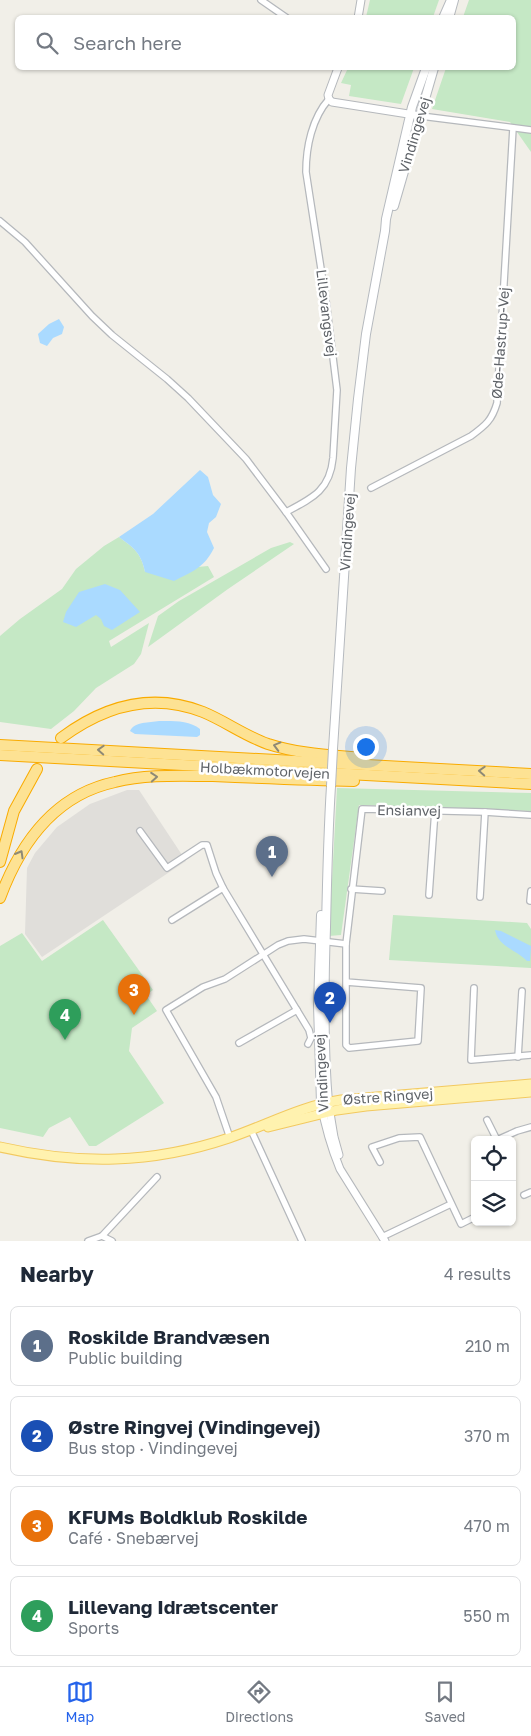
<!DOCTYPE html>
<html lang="en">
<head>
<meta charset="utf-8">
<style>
	:root { --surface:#fff; --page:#f6f6f7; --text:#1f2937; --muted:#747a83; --line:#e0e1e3; --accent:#2563eb }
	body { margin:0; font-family:"Golos Text",sans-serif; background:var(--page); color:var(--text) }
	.controls { position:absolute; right:15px; bottom:15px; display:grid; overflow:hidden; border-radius:8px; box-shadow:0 1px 4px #0004 }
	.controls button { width:45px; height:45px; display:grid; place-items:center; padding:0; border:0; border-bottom:1px solid var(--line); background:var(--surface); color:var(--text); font:25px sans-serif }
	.you { position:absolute; left:365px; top:746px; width:18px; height:18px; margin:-12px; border:4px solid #fff; border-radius:50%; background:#1a73e8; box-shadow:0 0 0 8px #1a73e833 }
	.badge { display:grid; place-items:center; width:32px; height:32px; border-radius:50%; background:var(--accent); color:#fff; font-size:16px; font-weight:700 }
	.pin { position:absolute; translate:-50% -41px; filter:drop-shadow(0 1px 2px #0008) }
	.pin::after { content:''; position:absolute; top:26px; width:18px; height:15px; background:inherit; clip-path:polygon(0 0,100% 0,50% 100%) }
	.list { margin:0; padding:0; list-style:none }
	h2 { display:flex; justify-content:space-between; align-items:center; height:65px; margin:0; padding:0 20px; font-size:21px }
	h2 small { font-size:16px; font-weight:400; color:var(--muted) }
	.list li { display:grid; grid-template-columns:32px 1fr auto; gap:15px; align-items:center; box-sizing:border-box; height:80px; margin:0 10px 10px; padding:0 10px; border:1px solid var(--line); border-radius:8px }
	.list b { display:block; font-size:19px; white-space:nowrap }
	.list p { margin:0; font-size:16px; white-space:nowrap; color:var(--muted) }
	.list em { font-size:16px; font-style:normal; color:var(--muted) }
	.icon { flex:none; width:28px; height:28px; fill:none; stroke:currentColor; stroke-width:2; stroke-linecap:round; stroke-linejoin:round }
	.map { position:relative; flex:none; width:531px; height:1241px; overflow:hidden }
	.search { position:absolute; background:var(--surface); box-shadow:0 1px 4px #0004; left:15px; right:15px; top:15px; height:55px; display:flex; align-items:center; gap:12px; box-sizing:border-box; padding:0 18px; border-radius:8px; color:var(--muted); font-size:19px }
	.sheet { height:425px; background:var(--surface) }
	nav { display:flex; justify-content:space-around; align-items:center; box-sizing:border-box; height:70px; border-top:1px solid var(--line); background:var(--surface); font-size:14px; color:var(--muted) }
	nav a { display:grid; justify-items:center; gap:2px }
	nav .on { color:var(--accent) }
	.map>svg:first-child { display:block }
</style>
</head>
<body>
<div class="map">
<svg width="531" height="1241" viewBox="0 0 531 1241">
	<rect width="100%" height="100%" fill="#f1efe8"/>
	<path fill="#e0deda" d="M 127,790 L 139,790 L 186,861 L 42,957 L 25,934 L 27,868 L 35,853 L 57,827 L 90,804 Z"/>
	<g fill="#c5e8c5">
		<path d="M 370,0 L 439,0 L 433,17 L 366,17 Z"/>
		<path d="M 469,0 L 531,0 L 531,152 L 510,122 L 432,109 L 446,68 L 514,68 L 514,18 L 463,17 Z"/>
		<path d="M 348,68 L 414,68 L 401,104 L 349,96 L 351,85 L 341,83 Z"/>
		<path d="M 119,537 C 135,549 141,553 145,572 L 208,566 L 214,577 L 109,641 L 111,647 L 149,623 L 141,654 L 134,664 L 96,688 L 74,711 L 51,729 L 0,722 L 0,636 L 20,619 L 62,589 L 76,569 L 104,546 Z"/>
		<path d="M 290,542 L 294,544 L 228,589 L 148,647 L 158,616 L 179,601 L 271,548 Z"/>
		<path d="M 337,788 L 531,793 L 531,811 L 359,805 L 341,935 L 329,936 Z"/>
		<path d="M 393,915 L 527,923 L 531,929 L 531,968 L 389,960 Z"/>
		<path d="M 103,920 L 153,990 L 146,995 L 157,1011 L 132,1028 L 129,1051 L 164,1103 L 96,1146 L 89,1146 L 70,1117 L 49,1128 L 43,1137 L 0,1128 L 0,946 L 22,933 L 42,961 Z"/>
	</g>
	<g fill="#aadaff">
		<path d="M 59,319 L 64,327 L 62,334 L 53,338 L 47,346 L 40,343 L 38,334 L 49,324 Z"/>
		<path d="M 200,470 L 208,477 L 213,495 L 221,504 L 216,517 L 209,523 L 207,532 L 214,548 C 204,568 193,571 174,581 L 145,572 C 141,553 135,549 119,537 L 153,514 Z"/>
		<path d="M 105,584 L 120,590 L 140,612 L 112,630 L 104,626 L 101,619 L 96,615 L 76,627 L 63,622 L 66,612 L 79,592 Z"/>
		<path d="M 159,721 C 172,721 189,720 200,729 L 200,735 L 197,737 L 135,734 L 130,731 C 135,721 149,723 159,721 Z"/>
		<path d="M 495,930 L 501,931 L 531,946 L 530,961 L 527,961 C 517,950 498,947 495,930 Z"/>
	</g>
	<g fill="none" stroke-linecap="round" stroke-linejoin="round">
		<defs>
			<g id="minor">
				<path d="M 261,0 L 287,18"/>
				<path d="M 421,116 L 531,130"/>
				<path d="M 0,221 L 25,242 L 92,316 L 112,335 L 167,379 L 188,398 L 246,459 L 286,512 C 313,498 330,490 333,458 L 337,390 L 326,301 L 306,172 C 306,147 312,118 329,99"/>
				<path d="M 371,488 L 471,436 C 486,425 492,420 497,403 L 513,128"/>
				<path d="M 286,512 L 326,569"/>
				<path d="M 140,831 L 167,868 L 202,845 L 207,845 L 216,873 L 223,888 L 309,1030 L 311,1038 L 308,1044"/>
				<path d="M 351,889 L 382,891"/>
				<path d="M 429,895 L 435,810"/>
				<path d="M 480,897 L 485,812"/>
				<path d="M 530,901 L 531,891"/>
				<path d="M 172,920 L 223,888"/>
				<path d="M 346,982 L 421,988 L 418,1041 L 349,1048 L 346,1045 L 346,944 L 362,809 L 485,812 L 531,815"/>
				<path d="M 474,988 L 471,1060 L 531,1055"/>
				<path d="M 239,1043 L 297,1010"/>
				<path d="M 518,1057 L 522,991"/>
				<path d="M 487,1120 L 497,1140"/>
				<path d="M 251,1130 L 302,1241"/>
				<path d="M 230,1138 L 216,1097 L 166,1010 L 203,987 L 225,979 L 278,945 L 288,941 L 304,939 L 346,944"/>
				<path d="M 497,1140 L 517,1131 L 531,1127"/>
				<path d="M 380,1162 L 372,1147 L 399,1138 L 420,1137 L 461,1224 L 475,1217"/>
				<path d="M 524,1195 L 531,1192"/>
				<path d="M 102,1236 L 112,1241"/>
				<path d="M 382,1237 L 451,1204"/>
				<path d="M 88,1241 L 102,1236 L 157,1177"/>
			</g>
			<g id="tertiary">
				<path d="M 358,18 L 361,0"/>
				<path d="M 338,68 L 328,95 L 329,99 L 332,102 L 421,116"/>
				<path d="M 321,1103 C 325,1126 331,1147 340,1169 L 385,1241"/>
				<path d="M 329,1107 L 334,1137 L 339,1155"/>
			</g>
			<g id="secondary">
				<path d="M 443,18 L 451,0"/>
				<path d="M 449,18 L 454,0"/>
				<path d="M 394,206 L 434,68"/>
				<path d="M 333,749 L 351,468 L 358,399 L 366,334 L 385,231 L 386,219 L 412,107 L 426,68"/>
				<path d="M 321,915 L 318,1005 L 321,1103"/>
				<path d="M 328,1102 C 323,1044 324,985 326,927 C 327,880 328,833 331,786"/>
			</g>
			<g id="primary">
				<path d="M 268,1127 L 337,1110 L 366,1106 L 531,1092"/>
				<path d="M 0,1147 C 79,1165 152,1164 229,1138 C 267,1125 301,1106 341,1100 L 531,1084"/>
			</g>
			<g id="motorway">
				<path d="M 61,738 C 104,706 152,692 203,712 C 225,721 245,736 268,744 C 299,754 330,755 362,758"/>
				<path d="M 0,745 L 531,774"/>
				<path d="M 0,755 L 531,784"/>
				<path d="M 0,862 L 14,811 L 37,769"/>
				<path d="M 0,898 C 20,844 54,795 115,782 C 147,774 181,776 213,776 C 260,778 307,780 354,781"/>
			</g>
		</defs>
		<use href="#minor" stroke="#b5b8bc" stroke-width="8"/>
		<use href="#tertiary" stroke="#b5b8bc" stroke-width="9"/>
		<use href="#secondary" stroke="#b6babf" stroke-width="10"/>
		<use href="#primary" stroke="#f2c960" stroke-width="11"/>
		<use href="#motorway" stroke="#f9ab00" stroke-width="12"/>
		<use href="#minor" stroke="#fff" stroke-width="5.5"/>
		<use href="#tertiary" stroke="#fff" stroke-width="7"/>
		<use href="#secondary" stroke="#fff" stroke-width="8"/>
		<use href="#primary" stroke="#fff2af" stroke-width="9"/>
		<use href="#motorway" stroke="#fde293" stroke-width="10"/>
		<defs>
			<path id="secondary-bridge" d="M 331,786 L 333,749"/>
		</defs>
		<use href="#secondary-bridge" stroke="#b6babf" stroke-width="10" stroke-linecap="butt"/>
		<use href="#secondary-bridge" stroke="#fff" stroke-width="8"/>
	</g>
	<defs><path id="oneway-chevron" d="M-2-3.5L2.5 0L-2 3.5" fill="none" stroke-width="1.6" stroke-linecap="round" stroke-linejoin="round" transform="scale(1.25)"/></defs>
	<g stroke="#8e8975">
		<use href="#oneway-chevron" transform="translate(277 746) rotate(-165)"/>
		<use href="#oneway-chevron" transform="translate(101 750) rotate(-177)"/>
		<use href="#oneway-chevron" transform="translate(482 771) rotate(-177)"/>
		<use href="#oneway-chevron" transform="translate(154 777) rotate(-4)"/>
		<use href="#oneway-chevron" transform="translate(20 854) rotate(-60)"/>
	</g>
	<g text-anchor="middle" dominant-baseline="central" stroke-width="5" stroke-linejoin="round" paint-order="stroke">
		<g font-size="14" fill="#5f6368" stroke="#fff">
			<text transform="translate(414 135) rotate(-73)">Vindingevej</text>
			<text transform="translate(327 313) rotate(83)">Lillevangsvej</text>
			<text transform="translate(500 343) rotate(-86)">Øde-Hastrup-Vej</text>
			<text transform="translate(347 532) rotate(-86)">Vindingevej</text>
			<text transform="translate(265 770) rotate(3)">Holbækmotorvejen</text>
			<text transform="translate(409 810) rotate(1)">Ensianvej</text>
			<text transform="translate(321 1073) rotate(-93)">Vindingevej</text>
			<text transform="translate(388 1096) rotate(-4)">Østre Ringvej</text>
		</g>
	</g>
</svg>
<div class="controls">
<button><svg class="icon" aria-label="locate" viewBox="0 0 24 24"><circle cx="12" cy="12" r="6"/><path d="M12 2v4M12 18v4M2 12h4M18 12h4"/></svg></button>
<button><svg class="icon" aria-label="layers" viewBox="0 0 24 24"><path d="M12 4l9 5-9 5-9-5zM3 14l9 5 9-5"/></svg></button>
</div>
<div class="you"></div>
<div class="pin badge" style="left:272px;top:877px;background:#5c6f8a">1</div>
<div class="pin badge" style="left:330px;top:1023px;background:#1a4fb4">2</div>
<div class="pin badge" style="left:134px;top:1015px;background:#e8710a">3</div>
<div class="pin badge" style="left:65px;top:1040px;background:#2e9e5b">4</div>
<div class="search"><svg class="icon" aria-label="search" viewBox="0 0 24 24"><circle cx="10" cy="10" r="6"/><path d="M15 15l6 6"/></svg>Search here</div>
</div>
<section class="sheet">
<h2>Nearby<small>4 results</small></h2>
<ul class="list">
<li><span class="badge" style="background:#5c6f8a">1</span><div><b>Roskilde Brandvæsen</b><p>Public building</p></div><em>210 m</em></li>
<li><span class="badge" style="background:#1a4fb4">2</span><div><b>Østre Ringvej (Vindingevej)</b><p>Bus stop · Vindingevej</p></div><em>370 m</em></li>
<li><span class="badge" style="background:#e8710a">3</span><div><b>KFUMs Boldklub Roskilde</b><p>Café · Snebærvej</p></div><em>470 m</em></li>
<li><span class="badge" style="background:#2e9e5b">4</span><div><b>Lillevang Idrætscenter</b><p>Sports</p></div><em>550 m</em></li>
</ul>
</section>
<nav>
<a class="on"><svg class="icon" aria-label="map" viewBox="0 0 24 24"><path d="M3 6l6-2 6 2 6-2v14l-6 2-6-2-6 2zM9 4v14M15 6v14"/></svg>Map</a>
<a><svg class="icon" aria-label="directions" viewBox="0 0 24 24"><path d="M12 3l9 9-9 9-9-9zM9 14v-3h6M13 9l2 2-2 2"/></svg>Directions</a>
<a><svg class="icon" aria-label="saved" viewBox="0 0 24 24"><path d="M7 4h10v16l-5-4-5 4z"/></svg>Saved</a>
</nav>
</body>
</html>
